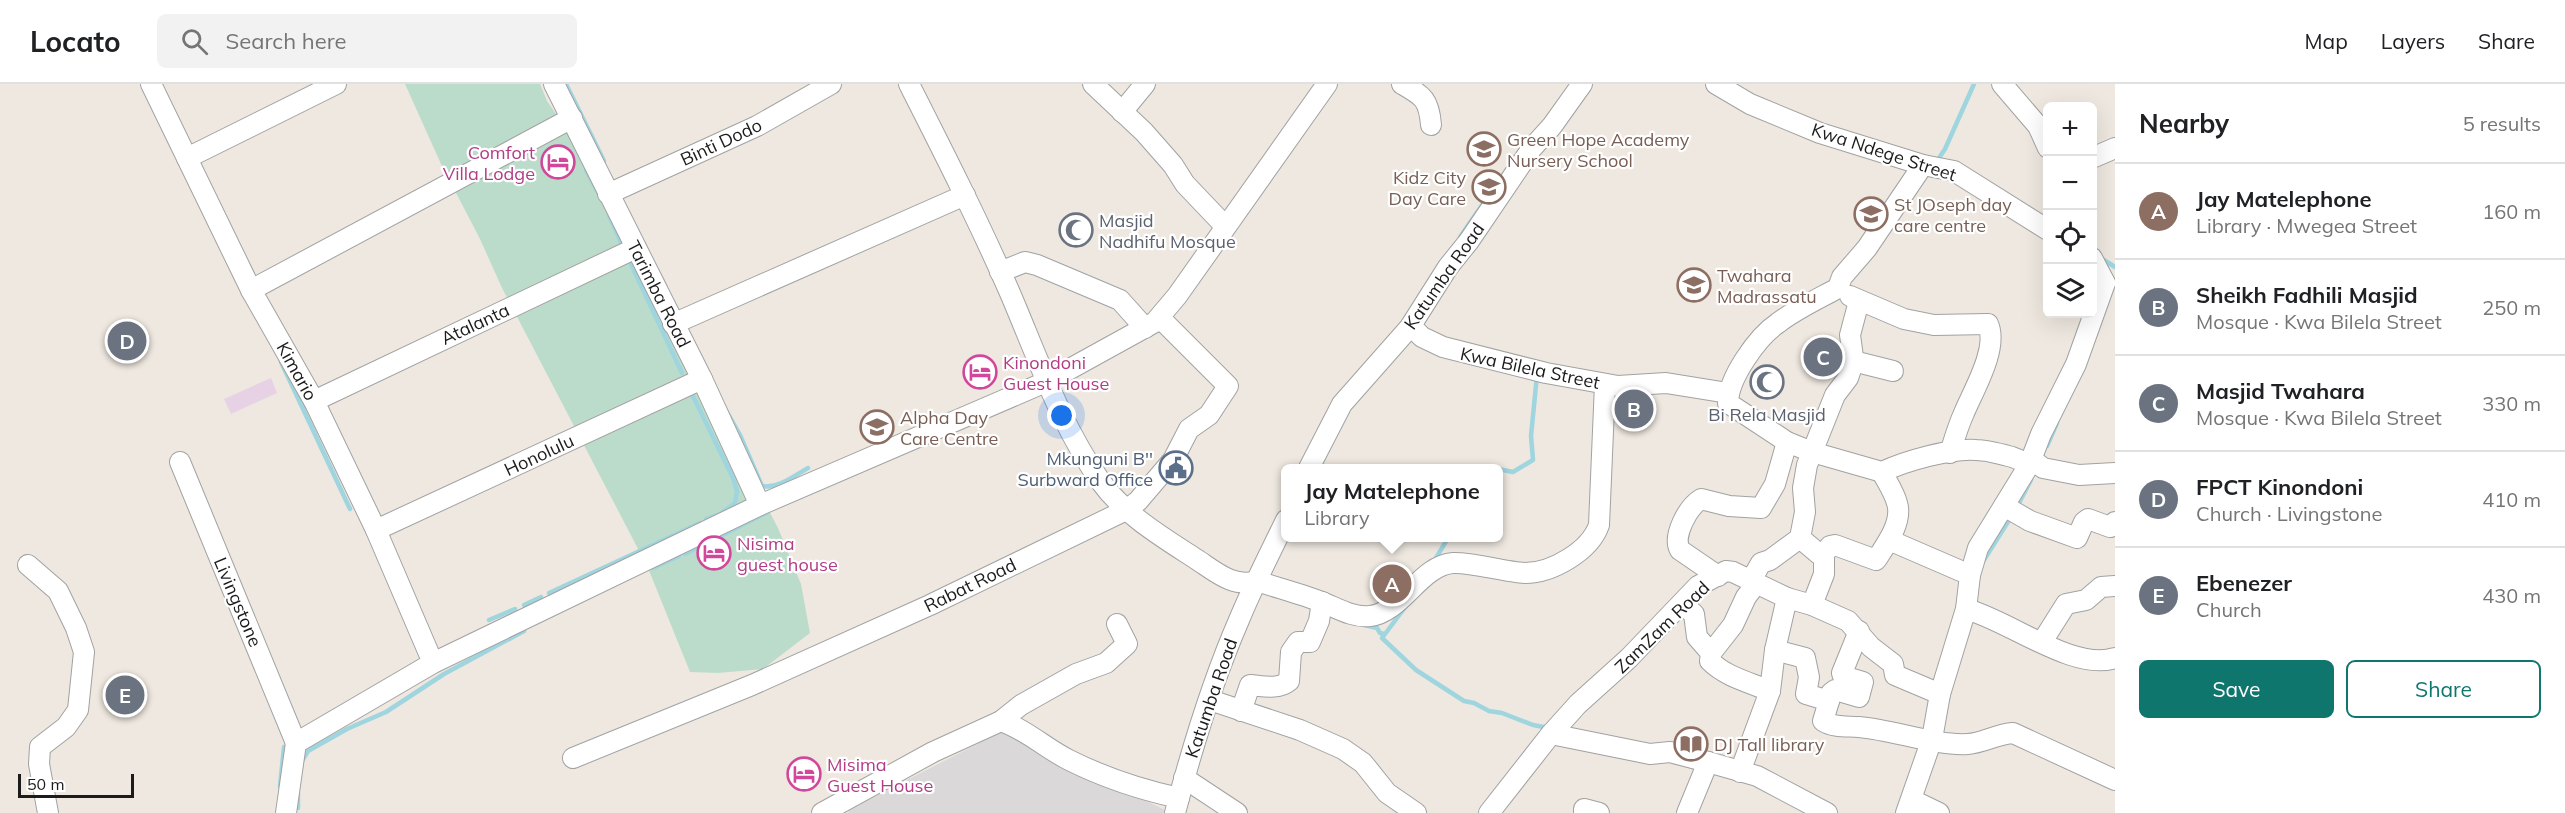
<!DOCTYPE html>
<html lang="en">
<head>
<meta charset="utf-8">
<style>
	:root { --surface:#fff; --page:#f2f2f2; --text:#202124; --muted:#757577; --line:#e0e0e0; --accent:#0f766e }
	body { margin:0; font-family:Mulish,sans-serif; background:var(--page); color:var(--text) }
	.controls { position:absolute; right:18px; top:18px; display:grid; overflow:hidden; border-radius:9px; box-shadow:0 6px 24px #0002 }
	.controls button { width:54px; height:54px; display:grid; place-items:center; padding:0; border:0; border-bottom:2px solid var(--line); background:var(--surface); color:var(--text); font:30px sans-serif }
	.scale { position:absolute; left:18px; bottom:15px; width:116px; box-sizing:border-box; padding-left:6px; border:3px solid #1b1b1b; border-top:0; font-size:16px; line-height:21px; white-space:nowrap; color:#1b1b1b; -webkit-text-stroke:4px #fff; paint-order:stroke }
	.you { position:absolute; left:1062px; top:332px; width:21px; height:21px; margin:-15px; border:4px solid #fff; border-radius:50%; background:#1a73e8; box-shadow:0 0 0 9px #1a73e833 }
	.badge { display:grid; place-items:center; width:39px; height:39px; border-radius:50%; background:var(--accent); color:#fff; font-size:20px; font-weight:700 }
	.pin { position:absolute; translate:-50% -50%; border:3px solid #fff; box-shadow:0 2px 6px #0006 }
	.popup { position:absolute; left:1281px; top:380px; width:222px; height:78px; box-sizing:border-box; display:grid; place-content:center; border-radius:9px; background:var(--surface); filter:drop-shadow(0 2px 4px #0005); font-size:20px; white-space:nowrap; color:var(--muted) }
	.popup b { font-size:22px; color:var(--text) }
	.popup::after { content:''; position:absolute; left:50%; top:100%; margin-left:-12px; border:12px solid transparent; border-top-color:var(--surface) }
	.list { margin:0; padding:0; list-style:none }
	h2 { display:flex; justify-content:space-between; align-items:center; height:78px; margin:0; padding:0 24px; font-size:26px }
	h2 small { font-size:20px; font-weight:400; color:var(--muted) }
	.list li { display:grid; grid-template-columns:39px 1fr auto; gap:18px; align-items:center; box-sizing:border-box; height:96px; padding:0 24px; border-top:2px solid var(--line) }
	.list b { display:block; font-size:22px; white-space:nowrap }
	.list p { margin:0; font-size:20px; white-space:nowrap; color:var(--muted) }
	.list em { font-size:20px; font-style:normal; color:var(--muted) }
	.actions { display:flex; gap:12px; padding:18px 24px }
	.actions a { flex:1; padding:14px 0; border:2px solid var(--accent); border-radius:9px; text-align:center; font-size:21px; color:var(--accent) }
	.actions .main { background:var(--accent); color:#fff }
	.icon { flex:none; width:33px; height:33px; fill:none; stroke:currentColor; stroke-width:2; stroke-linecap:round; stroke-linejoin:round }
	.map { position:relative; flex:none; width:2115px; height:729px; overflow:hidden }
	header { display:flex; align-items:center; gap:36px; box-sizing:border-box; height:84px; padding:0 30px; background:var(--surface); border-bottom:2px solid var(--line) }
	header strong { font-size:28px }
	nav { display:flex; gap:33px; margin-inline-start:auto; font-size:21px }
	.search { width:420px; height:54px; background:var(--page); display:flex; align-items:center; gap:15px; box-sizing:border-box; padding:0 21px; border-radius:9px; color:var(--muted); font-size:22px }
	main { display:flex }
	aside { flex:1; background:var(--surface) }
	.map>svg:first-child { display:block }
</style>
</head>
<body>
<header>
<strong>Locato</strong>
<div class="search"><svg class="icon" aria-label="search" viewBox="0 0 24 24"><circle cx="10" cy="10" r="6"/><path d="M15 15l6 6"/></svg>Search here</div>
<nav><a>Map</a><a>Layers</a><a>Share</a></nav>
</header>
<main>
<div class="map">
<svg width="2115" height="729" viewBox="0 0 2115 729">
	<rect width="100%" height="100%" fill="#eee8e0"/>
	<path fill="#dad8d8" d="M 1003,647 L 1165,726 L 1164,729 L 848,729 L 850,725 Z"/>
	<path fill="#e7d2e5" d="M 271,294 L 277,309 L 231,330 L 224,315 Z"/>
	<path fill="#bcdccb" d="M 405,0 L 540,0 L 547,17 L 637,146 L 665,196 L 683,242 L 753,396 L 778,444 L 801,500 L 810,549 L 763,585 L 718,589 L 690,588 L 648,484 L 502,204 L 480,155 L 441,80 Z"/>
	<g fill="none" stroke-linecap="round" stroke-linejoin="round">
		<g stroke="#9ed5de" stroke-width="4.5">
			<path d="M 566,0 L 604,77"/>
			<path d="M 1937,77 L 1945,65 L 1974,0"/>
			<path d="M 586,86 L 600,112"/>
			<path d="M 609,131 L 622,161"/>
			<path d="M 1460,153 L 1496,101"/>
			<path d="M 2099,173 L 2115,183"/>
			<path d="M 630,178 L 682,289"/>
			<path d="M 281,278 L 350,425"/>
			<path d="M 690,306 L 733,394 L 737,407 L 735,419 L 720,430 L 706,435"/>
			<path d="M 723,321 L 740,351 L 762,402 C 778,405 794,392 808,384"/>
			<path d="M 2047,362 L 2057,339"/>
			<path d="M 1490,384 L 1497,384"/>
			<path d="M 1498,385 L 1513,388 L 1533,376 L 1531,352 L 1537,291"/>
			<path d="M 2017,423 L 2031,396"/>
			<path d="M 685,470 L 768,428"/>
			<path d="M 1984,476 L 2011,433"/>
			<path d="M 1433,479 L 1448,454"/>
			<path d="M 653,484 L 679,472"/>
			<path d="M 549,509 L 700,439"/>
			<path d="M 524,521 L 541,513"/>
			<path d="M 1406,522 L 1382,554 L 1416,586 L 1464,617 L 1474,619 L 1489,627 L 1502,629 L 1533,641 L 1549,644"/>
			<path d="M 489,536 L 515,525"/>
			<path d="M 1364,541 L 1377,544 L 1380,549 L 1384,550"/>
			<path d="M 302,677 L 308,667 L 347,645 L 386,628 L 444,590 L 524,547"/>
			<path d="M 280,702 L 284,663"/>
			<path d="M 298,709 L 298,724"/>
		</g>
		<defs>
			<g id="minor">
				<path d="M 151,0 L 251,206 L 314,317 L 376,446 L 433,579"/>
				<path d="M 554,0 L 702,295 L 760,421"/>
				<path d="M 909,0 C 944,69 979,138 1010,209 C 1037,272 1061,342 1101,398 C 1125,431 1162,453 1196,475 C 1216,488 1233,504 1257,497 C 1278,504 1301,510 1322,518 C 1337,524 1353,534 1370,532 C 1401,529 1421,481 1453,479 C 1472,478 1504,488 1525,489 C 1552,489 1590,467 1599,441 L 1605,300"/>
				<path d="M 1093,0 L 1144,48 L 1173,81 L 1185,100 L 1225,142"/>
				<path d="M 1402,0 C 1423,12 1429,15 1431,41"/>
				<path d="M 1716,0 L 1750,20 L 1820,49 L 1923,81 L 1954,87 L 2048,146"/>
				<path d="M 2002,0 L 2038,42 L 2048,64"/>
				<path d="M 1122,28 L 1145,0"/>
				<path d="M 187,74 L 336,0"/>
				<path d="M 2092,74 L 2115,64"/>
				<path d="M 1923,81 L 1867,164 L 1842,193 L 1838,204 C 1818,215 1796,225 1778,239 C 1757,253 1728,295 1728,319 L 1787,358 L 1812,368 L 1882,388 C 1905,377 1951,364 1976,366 C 1987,366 2001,370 2012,373 C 2022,376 2027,382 2038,380 L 2043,384 L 2079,391 L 2115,389"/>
				<path d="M 608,110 L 757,42 L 831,0"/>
				<path d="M 2092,174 L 2105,199"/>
				<path d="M 1000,188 L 1025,178 L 1037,181 L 1120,216 L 1145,244"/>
				<path d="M 251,206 L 572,34"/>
				<path d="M 1850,212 L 1904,235 L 1934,241 L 1988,240 C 1999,264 1973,307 1964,329 C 1958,342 1954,356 1950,369"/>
				<path d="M 673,240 L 965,111"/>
				<path d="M 1411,242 L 1422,253 L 1443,263 L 1546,289 L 1618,302 L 1666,299 L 1728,309"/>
				<path d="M 1853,277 L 1893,287"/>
				<path d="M 314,317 L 636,164"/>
				<path d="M 180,378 L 296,659"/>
				<path d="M 1309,384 L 1342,320 L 1410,243 L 1448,183 L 1469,157 L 1532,64 L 1552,42 L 1582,0"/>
				<path d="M 2004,422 L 2030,437 L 2077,454 L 2084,438 L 2088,435 L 2110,443 L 2115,438"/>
				<path d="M 376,446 L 702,295"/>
				<path d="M 1800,454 L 1819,470 L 1824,470 L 1830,462 L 1835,461 L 1876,476 C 1886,461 1903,438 1897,419 C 1894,408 1887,398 1882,388"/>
				<path d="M 1889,456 L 1970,491"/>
				<path d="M 28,481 L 58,507 L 76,544 L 84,568 L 78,626 L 66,643 L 40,663 L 39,680 L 48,729"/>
				<path d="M 1718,492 L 1680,466 C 1672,452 1688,423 1701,415 L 1729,422 L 1761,424 L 1775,400 L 1787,358"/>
				<path d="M 1750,498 L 1761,479 L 1770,476 L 1800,454 L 1805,428 L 1803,404 L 1807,381 L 1835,311 L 1848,294 L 1852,282 L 1853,273 L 1850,251 L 1859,217"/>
				<path d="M 1787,514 L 1812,521 L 1848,537 L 1871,563 L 1893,580 L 1895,591 L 1940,610"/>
				<path d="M 1683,521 L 1694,530 L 1697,553 L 1711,569 L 1710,577 C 1726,593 1749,598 1770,607"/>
				<path d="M 1812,521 L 1824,490 L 1824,470"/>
				<path d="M 1966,525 C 2008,536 2074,588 2115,574"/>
				<path d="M 2042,558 L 2066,520 L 2086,516 L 2101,503 L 2115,502"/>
				<path d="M 1775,566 L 1805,574 L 1809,593 L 1806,610 L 1829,617 L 1831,609 L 1835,606 L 1859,613 L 1863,598 L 1843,592 L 1842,589 L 1859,547"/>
				<path d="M 1711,569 L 1733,541 L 1746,513 L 1756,500"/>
				<path d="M 1210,616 L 1300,646 L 1343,665 L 1363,679 L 1387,709 L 1416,729"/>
				<path d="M 1829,617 L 1823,637 C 1834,644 1847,642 1859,643 C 1894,646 1935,662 1968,660 C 1983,659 1997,650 2013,649 L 2115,696"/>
				<path d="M 1241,627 L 1250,601 C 1263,602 1278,606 1289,597 L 1291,568 L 1298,558 L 1310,558 L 1319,537 L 1322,518"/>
				<path d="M 1001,637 C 1027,646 1045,664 1069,676 C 1103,693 1142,706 1179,714"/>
				<path d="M 1551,650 L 1650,670 L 1670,668 L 1708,678 L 1757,692 L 1827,729"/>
				<path d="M 573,674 L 752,601 L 930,521 L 1126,426 L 1138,417 L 1173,376 L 1189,345 L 1209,331 L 1228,302 L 1160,234"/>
				<path d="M 1184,694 L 1237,729"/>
				<path d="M 1912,716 L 1939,729"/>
				<path d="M 286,729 L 296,659 L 433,579 L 760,421 L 1048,297 L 1155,238 L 1177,212 L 1327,0"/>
				<path d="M 822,729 L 933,668 L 1001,637 L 1021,621 L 1076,590 L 1106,579 L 1127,560 L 1117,540"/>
				<path d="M 1175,729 C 1192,664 1212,598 1239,536 C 1253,502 1270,469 1286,436"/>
				<path d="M 1489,729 L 1551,650 L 1578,620 L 1629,574 L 1698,502 L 1726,487 L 1733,488 L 1787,514 L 1775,566 L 1770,607 L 1740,688"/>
				<path d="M 1584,729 L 1584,725 L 1599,729"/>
				<path d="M 1687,729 L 1708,678"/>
				<path d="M 1906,729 L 1932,655 L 1940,610 L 1966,525 L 1970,491 L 1978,464 L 2029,381 L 2041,350 L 2076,280 L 2105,199"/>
			</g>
		</defs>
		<use href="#minor" stroke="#a2a2a2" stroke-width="22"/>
		<use href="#minor" stroke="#fff" stroke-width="20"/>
	</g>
	<defs>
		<symbol id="school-ring" viewBox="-11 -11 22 22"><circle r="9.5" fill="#fff" stroke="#8d6e63" stroke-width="1.5"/><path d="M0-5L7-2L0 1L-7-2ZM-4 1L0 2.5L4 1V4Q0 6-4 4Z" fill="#8d6e63"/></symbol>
		<symbol id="hotel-ring" viewBox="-11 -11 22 22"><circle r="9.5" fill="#fff" stroke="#d1479c" stroke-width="1.5"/><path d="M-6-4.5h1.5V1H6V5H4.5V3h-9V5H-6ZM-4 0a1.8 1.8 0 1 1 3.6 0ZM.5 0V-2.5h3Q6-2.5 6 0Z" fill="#d1479c"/></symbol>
		<symbol id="mosque-ring" viewBox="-11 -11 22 22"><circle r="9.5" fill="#fff" stroke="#6b7280" stroke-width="1.5"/><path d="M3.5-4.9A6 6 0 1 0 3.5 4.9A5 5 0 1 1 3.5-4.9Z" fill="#6b7280"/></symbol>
		<symbol id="civic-ring" viewBox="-11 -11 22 22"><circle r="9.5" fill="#fff" stroke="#5c6f8a" stroke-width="1.5"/><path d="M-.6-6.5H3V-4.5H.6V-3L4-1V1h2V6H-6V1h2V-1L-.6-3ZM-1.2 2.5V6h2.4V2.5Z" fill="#5c6f8a"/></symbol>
		<symbol id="library-ring" viewBox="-11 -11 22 22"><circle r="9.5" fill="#fff" stroke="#8d6e63" stroke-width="1.5"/><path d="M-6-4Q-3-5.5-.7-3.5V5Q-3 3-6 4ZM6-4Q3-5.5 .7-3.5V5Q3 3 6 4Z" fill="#8d6e63"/></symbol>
	</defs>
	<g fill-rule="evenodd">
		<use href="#school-ring" x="1465" y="46" width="38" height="38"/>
		<use href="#hotel-ring" x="539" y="59" width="38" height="38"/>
		<use href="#school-ring" x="1470" y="84" width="38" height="38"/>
		<use href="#school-ring" x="1852" y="111" width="38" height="38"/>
		<use href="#mosque-ring" x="1057" y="127" width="38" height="38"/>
		<use href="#school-ring" x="1675" y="182" width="38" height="38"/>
		<use href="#hotel-ring" x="961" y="269" width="38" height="38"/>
		<use href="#mosque-ring" x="1748" y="279" width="38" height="38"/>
		<use href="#school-ring" x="858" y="324" width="38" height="38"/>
		<use href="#civic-ring" x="1157" y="365" width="38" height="38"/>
		<use href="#hotel-ring" x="695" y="450" width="38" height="38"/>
		<use href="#library-ring" x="1672" y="641" width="38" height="38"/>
		<use href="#hotel-ring" x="785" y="671" width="38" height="38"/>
	</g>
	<g text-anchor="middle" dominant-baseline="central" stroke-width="4.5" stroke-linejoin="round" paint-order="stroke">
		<g font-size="18" fill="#785e54" stroke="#fff" text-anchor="start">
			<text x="1507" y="55">Green Hope Academy<tspan x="1507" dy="21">Nursery School</tspan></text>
			<text x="1466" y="93" text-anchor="end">Kidz City<tspan x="1466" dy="21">Day Care</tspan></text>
			<text x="1894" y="120">St JOseph day<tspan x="1894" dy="21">care centre</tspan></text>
			<text x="1717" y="191">Twahara<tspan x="1717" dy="21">Madrassatu</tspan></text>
			<text x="900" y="333">Alpha Day<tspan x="900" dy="21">Care Centre</tspan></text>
			<text x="1714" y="660">DJ Tall library</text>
		</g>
		<g font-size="18" fill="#1b1b1b" stroke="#fff">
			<text transform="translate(721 58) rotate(-25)">Binti Dodo</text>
			<text transform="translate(1884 68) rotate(18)">Kwa Ndege Street</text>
			<text transform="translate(1444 192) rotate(-55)">Katumba Road</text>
			<text transform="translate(659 210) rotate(63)">Tarimba Road</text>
			<text transform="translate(475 240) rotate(-25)">Atalanta</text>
			<text transform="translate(1530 284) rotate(12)">Kwa Bilela Street</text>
			<text transform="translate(297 287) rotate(61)">Kimario</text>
			<text transform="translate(539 371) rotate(-25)">Honolulu</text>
			<text transform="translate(970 501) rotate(-26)">Rabat Road</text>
			<text transform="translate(238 518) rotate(67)">Livingstone</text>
			<text transform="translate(1662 543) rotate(-44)">ZamZam Road</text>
			<text transform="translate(1211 614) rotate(-71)">Katumba Road</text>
		</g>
		<g font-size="18" fill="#b23c85" stroke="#fff" text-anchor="start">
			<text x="535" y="68" text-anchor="end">Comfort<tspan x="535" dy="21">Villa Lodge</tspan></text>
			<text x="1003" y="278">Kinondoni<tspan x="1003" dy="21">Guest House</tspan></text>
			<text x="737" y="459">Nisima<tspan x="737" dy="21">guest house</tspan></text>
			<text x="827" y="680">Misima<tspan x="827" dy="21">Guest House</tspan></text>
		</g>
		<g font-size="18" fill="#5b616d" stroke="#fff" text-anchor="start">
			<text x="1099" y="136">Masjid<tspan x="1099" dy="21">Nadhifu Mosque</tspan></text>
			<text x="1767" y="330" text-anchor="middle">Bi Rela Masjid</text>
		</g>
		<g font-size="18" fill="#4e5e75" stroke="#fff" text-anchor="end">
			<text x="1153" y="374">Mkunguni B''<tspan x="1153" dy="21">Surbward Office</tspan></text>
		</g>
	</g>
</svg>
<div class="controls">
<button>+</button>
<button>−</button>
<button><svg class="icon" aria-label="locate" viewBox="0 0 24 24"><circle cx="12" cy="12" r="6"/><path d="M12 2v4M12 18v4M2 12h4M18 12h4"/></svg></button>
<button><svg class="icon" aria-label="layers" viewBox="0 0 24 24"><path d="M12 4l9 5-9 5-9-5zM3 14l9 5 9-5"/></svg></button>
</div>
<div class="scale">50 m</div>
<div class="you"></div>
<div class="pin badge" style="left:1392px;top:500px;background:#8d6e63">A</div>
<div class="popup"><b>Jay Matelephone</b>Library</div>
<div class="pin badge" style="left:1634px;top:325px;background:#6b7280">B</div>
<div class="pin badge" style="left:1823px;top:273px;background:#6b7280">C</div>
<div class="pin badge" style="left:127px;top:257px;background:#6b7280">D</div>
<div class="pin badge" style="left:125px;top:611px;background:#6b7280">E</div>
</div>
<aside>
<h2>Nearby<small>5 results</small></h2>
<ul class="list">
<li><span class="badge" style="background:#8d6e63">A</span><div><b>Jay Matelephone</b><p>Library · Mwegea Street</p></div><em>160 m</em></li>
<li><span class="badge" style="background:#6b7280">B</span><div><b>Sheikh Fadhili Masjid</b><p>Mosque · Kwa Bilela Street</p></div><em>250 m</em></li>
<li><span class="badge" style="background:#6b7280">C</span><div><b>Masjid Twahara</b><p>Mosque · Kwa Bilela Street</p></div><em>330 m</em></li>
<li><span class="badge" style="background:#6b7280">D</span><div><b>FPCT Kinondoni</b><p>Church · Livingstone</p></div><em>410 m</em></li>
<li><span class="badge" style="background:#6b7280">E</span><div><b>Ebenezer</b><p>Church</p></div><em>430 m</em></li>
</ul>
<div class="actions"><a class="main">Save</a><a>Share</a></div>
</aside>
</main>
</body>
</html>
